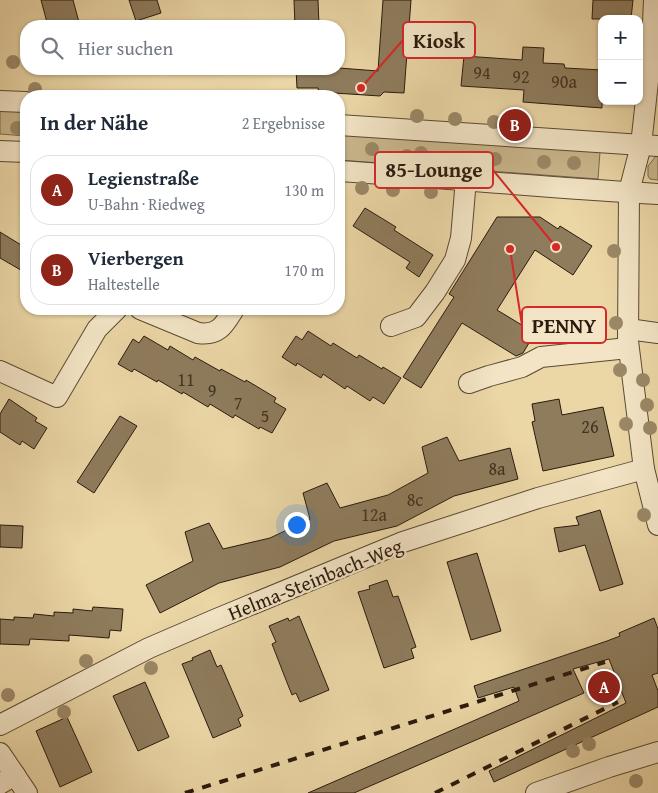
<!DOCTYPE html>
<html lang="de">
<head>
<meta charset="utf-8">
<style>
	:root { --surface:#fff; --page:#f2f2f3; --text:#1f2937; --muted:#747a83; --line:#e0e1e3; --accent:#8f2418 }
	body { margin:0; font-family:"Gentium Book Plus",serif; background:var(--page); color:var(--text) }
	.controls { position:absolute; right:15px; top:15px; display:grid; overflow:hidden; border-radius:10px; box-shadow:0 1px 4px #0004 }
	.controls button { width:45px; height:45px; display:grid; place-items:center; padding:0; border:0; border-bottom:1px solid var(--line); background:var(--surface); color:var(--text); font:25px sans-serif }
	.you { position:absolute; left:296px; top:524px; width:18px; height:18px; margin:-12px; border:4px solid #fff; border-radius:50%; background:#1a73e8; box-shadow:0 0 0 8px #1a73e833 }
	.badge { display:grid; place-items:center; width:32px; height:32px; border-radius:50%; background:var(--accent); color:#fff; font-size:16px; font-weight:700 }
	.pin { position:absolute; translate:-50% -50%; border:2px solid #fff; box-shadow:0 1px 5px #0006 }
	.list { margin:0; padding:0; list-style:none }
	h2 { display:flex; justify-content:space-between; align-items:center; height:65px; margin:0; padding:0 20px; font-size:21px }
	h2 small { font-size:16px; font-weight:400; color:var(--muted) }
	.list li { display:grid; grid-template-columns:32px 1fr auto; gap:15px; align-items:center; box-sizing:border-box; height:70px; margin:0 10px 10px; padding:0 10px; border:1px solid var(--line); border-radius:20px }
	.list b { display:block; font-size:19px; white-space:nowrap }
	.list p { margin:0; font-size:16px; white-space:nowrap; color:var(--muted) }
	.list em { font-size:16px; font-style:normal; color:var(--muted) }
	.icon { flex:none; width:28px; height:28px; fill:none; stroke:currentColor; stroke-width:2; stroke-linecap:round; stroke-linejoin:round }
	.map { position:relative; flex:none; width:658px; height:793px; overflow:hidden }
	.search { position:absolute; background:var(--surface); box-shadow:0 1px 4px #0004; left:20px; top:20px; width:325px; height:55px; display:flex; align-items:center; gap:12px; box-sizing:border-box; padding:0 18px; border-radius:20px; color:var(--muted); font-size:19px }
	.panel { position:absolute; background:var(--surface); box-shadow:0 1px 4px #0004; left:20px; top:90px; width:325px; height:225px; border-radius:20px }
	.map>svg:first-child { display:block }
</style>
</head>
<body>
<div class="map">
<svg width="658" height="793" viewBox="0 0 658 793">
	<rect width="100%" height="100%" fill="#ebd6a6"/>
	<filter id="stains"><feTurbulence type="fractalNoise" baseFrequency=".004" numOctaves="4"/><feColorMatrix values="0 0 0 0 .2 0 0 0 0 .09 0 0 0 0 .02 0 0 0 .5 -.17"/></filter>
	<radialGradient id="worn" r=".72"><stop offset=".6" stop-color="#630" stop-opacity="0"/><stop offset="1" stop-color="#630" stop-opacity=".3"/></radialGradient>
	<g fill="#cab68c" stroke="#7a684c">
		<path d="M 0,110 L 26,112 L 26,136 L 0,134 Z"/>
		<path d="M 339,134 L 600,152 L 598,179 L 339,160 Z"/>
		<path d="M 656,156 L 658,157 L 658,180 L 650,179 L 648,176 L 648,166 Z"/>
	</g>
	<g fill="#8e7c5d" stroke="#2a1a0d">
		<path d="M 41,0 L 73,0 L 80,26 L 48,26 Z"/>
		<path d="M 129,0 L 157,0 L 161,13 L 136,21 Z"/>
		<path d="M 294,0 L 318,0 L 319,26 L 295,26 Z"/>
		<path d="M 383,0 L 411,0 L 404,93 L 384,92 L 380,96 L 319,92 L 318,88 L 297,88 L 296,69 L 339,68 L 378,71 Z"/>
		<path d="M 593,0 L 633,0 L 631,19 L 592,19 Z"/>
		<path d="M 523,47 L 544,48 L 543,63 L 564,64 L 565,68 L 602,70 L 602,108 L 523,102 L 524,90 L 461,86 L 464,56 L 522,60 Z"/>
		<path d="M 365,208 L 396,227 L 394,230 L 433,255 L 419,277 L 406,268 L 410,262 L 353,226 Z"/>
		<path d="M 497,217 L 540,217 L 558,229 L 560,226 L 592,246 L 573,275 L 535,250 L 497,310 L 535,333 L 523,353 L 516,356 L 462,323 L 421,388 L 403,377 L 454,297 L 449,294 Z"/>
		<path d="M 0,232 L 26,248 L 26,273 L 0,258 Z"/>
		<path d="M 308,331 L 331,346 L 333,343 L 357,358 L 359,355 L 382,369 L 383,367 L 401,378 L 384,404 L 373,397 L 370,401 L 347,386 L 345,389 L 323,374 L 321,378 L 297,363 L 296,366 L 282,357 L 296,336 L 302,340 Z"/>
		<path d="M 144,336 L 168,350 L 170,346 L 193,360 L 195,357 L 220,371 L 221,369 L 245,382 L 246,380 L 276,398 L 274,402 L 286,409 L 272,433 L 260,427 L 259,429 L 235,415 L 233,418 L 210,404 L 208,407 L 183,392 L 182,394 L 158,380 L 157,382 L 134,369 L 132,372 L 118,364 L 133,339 L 139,343 Z"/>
		<path d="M 9,399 L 37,418 L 35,421 L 47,428 L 34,449 L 22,441 L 20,445 L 0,432 L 0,414 Z"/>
		<path d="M 559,399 L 562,415 L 603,407 L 614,456 L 543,471 L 532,422 L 535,421 L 532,404 Z"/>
		<path d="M 120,416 L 137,426 L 94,493 L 77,482 Z"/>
		<path d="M 447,437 L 459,461 L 510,448 L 518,479 L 454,496 L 397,526 L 334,541 L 280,567 L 219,583 L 160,613 L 146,585 L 193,561 L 185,532 L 209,523 L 223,549 L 270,538 L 310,519 L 303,493 L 327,483 L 340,508 L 388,495 L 428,473 L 422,447 Z"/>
		<path d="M 600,510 L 623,584 L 600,591 L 585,545 L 559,552 L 554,528 L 579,525 L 576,517 Z"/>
		<path d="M 0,525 L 23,526 L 22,548 L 0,547 Z"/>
		<path d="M 477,553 L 501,631 L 471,640 L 447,562 Z"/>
		<path d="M 387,580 L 393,597 L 398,596 L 416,647 L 411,649 L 414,658 L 384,668 L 358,592 L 370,589 L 369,586 Z"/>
		<path d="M 93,607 L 123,609 L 121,631 L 110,630 L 109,638 L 69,635 L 69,641 L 30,639 L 29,645 L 0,644 L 0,619 L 14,620 L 14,617 L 33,618 L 34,614 L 54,616 L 54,612 L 73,613 L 73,609 L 92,611 Z"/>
		<path d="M 299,616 L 329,690 L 300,702 L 296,693 L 292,695 L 286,680 L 272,644 L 276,642 L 269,626 L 288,618 L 289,621 Z"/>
		<path d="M 654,618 L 658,629 L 658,673 L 652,675 L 658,691 L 658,707 L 494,782 L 489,771 L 626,703 L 609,659 L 573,669 L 584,693 L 354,793 L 308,793 L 519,701 L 514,687 L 478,698 L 474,686 L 607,641 L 620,636 L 619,633 Z"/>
		<path d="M 210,650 L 217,667 L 221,665 L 243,716 L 238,719 L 241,726 L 213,738 L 182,664 L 193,660 L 192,658 Z"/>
		<path d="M 145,682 L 169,737 L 138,751 L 113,696 Z"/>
		<path d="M 67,717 L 92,772 L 60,787 L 36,731 Z"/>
	</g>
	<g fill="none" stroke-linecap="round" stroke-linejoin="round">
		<defs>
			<g id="minor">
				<path d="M 654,0 L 652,45 L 641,145 L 629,192 L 628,341 L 644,469 L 658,525"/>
				<path d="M 0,101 L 26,102"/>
				<path d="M 339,125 L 658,146"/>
				<path d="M 0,151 L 26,152"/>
				<path d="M 339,171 C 445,178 551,188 658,194"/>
				<path d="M 140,309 L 198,333 C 219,336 224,325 234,309"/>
				<path d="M 391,326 L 416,317 L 435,292 L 455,260 L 461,238 L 466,179"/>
				<path d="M 628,329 L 658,333"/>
				<path d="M 0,371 L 57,397 L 97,329 L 117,309"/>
				<path d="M 469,383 L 489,376 L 522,367 L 541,357 L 628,348"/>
				<path d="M 0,725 L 149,648 L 214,620 L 369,556 L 403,542 L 538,498 L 644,469"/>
				<path d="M 0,753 L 27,793"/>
				<path d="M 0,784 L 15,775"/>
				<path d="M 536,793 L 609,767 L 658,752"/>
			</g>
		</defs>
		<use href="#minor" stroke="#5a4933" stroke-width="22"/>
		<use href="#minor" stroke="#f2e4c5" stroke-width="20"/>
		<g stroke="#2a1a0d" stroke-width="4" stroke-dasharray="9 9" stroke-linecap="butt">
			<path d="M 185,793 L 605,662"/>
			<path d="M 435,793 L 618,702"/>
		</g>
	</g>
	<g fill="#9b8867">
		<circle cx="13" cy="62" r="7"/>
		<circle cx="35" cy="89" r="7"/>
		<circle cx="417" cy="116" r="7"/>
		<circle cx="455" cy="119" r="7"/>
		<circle cx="494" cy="122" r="7"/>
		<circle cx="17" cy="128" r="7"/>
		<circle cx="372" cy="149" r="7"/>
		<circle cx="421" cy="153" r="7"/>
		<circle cx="407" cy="156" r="7"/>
		<circle cx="495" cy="159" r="7"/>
		<circle cx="544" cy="162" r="7"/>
		<circle cx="574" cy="163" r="7"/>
		<circle cx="362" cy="188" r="7"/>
		<circle cx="393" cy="190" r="7"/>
		<circle cx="431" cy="192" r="7"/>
		<circle cx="614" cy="251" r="7"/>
		<circle cx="616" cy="323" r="7"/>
		<circle cx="620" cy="370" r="7"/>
		<circle cx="643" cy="380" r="7"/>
		<circle cx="647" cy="405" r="7"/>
		<circle cx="626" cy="424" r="7"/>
		<circle cx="650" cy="428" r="7"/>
		<circle cx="644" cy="515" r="7"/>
		<circle cx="86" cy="661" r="7"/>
		<circle cx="151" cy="668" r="7"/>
		<circle cx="8" cy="695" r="7"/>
		<circle cx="64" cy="712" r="7"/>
		<circle cx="589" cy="744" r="7"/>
		<circle cx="573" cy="751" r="7"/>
		<circle cx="636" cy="781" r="7"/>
	</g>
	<g text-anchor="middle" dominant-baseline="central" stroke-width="4.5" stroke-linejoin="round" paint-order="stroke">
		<g font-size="18" fill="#433221">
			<text x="482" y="72">94</text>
			<text x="521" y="76">92</text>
			<text x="564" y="81">90a</text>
			<text x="186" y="379">11</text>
			<text x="212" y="390">9</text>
			<text x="238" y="402">7</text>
			<text x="265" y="415">5</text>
			<text x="590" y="426">26</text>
			<text x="497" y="468">8a</text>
			<text x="415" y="499">8c</text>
			<text x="374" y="514">12a</text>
		</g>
		<g font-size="20" fill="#2a1a0d" stroke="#f2e4c5">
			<text transform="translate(315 579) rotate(-22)">Helma-Steinbach-Weg</text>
		</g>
	</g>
	<path fill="none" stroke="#d62828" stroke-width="2" d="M361 88L403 40M556 247L493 170M510 249L522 325"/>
	<g fill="#d62828" stroke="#f2e4c5" stroke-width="2">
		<circle cx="361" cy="88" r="5"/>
		<circle cx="556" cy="247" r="5"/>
		<circle cx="510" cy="249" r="5"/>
	</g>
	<g fill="#f2e4c5" stroke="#d62828" stroke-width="2">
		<rect x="403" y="22" width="72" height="36" rx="5"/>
		<rect x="375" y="152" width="118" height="36" rx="5"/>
		<rect x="522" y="307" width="84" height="36" rx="5"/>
	</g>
	<g font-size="21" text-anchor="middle" font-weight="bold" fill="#2a1a0d">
		<text x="439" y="48">Kiosk</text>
		<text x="434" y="177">85-Lounge</text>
		<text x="564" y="333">PENNY</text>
	</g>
	<rect width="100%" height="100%" filter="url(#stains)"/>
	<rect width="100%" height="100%" fill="url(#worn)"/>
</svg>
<div class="controls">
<button>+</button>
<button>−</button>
</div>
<div class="you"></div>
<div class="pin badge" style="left:604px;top:687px">A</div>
<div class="pin badge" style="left:515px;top:125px">B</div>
<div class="search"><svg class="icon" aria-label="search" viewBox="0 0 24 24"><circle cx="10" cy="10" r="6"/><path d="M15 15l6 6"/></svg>Hier suchen</div>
<section class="panel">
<h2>In der Nähe<small>2 Ergebnisse</small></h2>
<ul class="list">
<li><span class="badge">A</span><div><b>Legienstraße</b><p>U-Bahn · Riedweg</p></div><em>130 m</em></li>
<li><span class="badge">B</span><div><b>Vierbergen</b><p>Haltestelle</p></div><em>170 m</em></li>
</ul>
</section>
</div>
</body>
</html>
